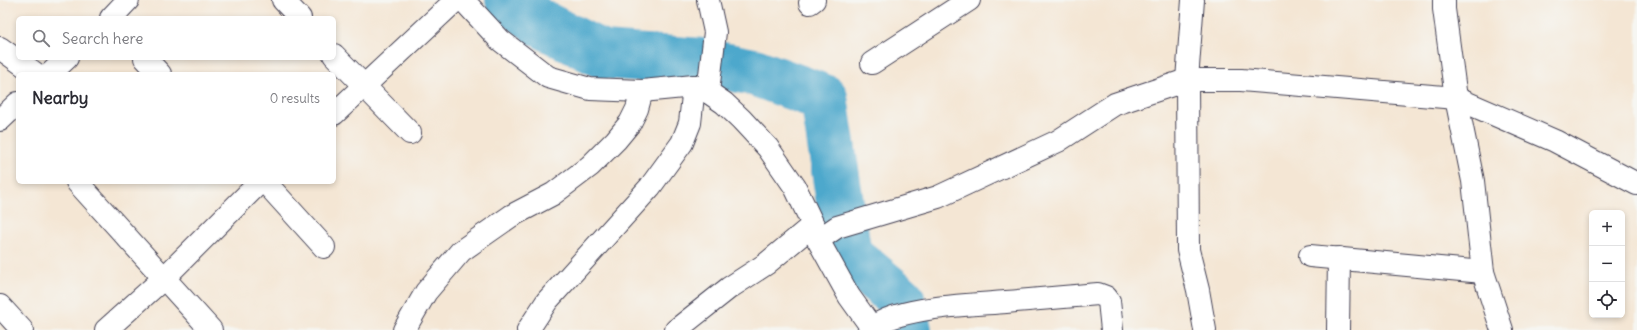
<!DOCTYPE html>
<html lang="en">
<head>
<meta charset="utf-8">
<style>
	:root { --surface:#fff; --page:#f7f7f7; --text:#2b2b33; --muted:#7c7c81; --line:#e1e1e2 }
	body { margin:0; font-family:Delius,sans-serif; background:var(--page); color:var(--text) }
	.controls { position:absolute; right:12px; bottom:12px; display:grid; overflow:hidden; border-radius:6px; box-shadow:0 2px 6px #0003 }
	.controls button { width:36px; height:36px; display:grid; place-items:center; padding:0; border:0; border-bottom:1px solid var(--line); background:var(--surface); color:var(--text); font:20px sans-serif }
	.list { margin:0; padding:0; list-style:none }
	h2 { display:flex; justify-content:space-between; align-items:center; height:52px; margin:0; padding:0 16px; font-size:17px }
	h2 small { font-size:13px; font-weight:400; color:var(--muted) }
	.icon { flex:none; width:22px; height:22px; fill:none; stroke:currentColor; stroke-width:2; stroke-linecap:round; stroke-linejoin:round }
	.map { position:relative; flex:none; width:1637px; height:330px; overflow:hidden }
	.search { position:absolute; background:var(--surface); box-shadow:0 2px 6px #0003; left:16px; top:16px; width:320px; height:44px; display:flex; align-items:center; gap:10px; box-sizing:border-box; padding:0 14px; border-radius:6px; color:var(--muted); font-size:15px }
	.panel { position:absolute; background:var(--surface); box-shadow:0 2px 6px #0003; left:16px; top:72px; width:320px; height:112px; border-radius:6px }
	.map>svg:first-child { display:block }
</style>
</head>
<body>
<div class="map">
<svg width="1637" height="330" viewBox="0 0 1637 330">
	<rect width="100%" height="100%" fill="#f6f6f2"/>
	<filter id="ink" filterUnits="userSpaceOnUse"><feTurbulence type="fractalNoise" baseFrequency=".025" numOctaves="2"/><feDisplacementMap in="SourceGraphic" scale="8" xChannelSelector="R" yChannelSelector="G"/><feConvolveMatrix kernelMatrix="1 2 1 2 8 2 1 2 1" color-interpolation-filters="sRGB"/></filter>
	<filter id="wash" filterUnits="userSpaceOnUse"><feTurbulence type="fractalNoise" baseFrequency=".012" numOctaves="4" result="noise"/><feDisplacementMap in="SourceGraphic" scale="16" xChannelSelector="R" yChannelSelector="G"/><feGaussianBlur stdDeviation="0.9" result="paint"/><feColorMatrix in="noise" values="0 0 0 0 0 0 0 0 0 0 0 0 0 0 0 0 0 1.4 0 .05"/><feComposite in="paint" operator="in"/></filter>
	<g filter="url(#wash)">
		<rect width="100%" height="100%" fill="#f4e6d4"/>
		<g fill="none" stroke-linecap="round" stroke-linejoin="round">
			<path stroke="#4ea8cc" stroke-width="48" d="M 509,0 L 538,22 L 603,55 L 702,62 L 754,72 L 824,98 L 848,255 L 901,299 L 908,330"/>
		</g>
	</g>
	<g filter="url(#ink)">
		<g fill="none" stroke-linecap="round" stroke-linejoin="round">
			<defs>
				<g id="minor">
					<path d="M 283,0 L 300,18"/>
					<path d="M 463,0 L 500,40 L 548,77 L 590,89 L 642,91 L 694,86 L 708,92 L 724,103 L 741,119 L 768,148 L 795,187 L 816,231 L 818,240 L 849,296 L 872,328"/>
					<path d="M 708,0 L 715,32 L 708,92"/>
					<path d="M 1193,0 L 1187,80 L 1188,250 L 1198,290 L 1205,330"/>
					<path d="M 810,3 L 814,0"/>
					<path d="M 111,18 L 128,0"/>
					<path d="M 0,48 L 36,74"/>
					<path d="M 334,55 L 410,133"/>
					<path d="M 145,58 L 160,74"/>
					<path d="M 872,63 L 969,0"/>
					<path d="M 50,74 L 67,58"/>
					<path d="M 334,114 L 456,0"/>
					<path d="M 0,120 L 18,103"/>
					<path d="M 77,182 L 211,330"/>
					<path d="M 265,182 L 324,247"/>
					<path d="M 818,240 L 837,227 L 938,197 L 1058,141 L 1115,104 L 1187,80 L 1241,80 L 1456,98 L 1555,141 L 1637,184"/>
					<path d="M 1310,256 L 1483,272 L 1473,181 L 1456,98 L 1444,9 L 1444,0"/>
					<path d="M 1483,272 L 1502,330"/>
					<path d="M 0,306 L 22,330"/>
					<path d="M 106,330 L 164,278 L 260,182"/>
					<path d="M 404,330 L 426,292 L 461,251 L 511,216 L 553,194 L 590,166 L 616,140 L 630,123 L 637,109 L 642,91"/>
					<path d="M 528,330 L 547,301 L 650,187 L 682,143 L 690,123 L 694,86"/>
					<path d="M 676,330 L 729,288 L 766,264 L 813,225"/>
					<path d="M 870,330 C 893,306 973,305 1006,302 C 1037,299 1067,297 1098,294 L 1106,297 L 1109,301 L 1112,330"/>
					<path d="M 1338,330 L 1339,258"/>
				</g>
			</defs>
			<use href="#minor" stroke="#423f52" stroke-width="24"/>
			<use href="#minor" stroke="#fff" stroke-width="22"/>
		</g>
	</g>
</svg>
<div class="controls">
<button>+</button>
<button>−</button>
<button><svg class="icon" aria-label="locate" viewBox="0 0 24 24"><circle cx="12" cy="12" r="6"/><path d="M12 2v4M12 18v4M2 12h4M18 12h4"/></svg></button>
</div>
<div class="search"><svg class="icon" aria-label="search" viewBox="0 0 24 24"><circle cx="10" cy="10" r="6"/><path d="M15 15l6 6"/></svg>Search here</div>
<section class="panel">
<h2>Nearby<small>0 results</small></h2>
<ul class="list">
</ul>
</section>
</div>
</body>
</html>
